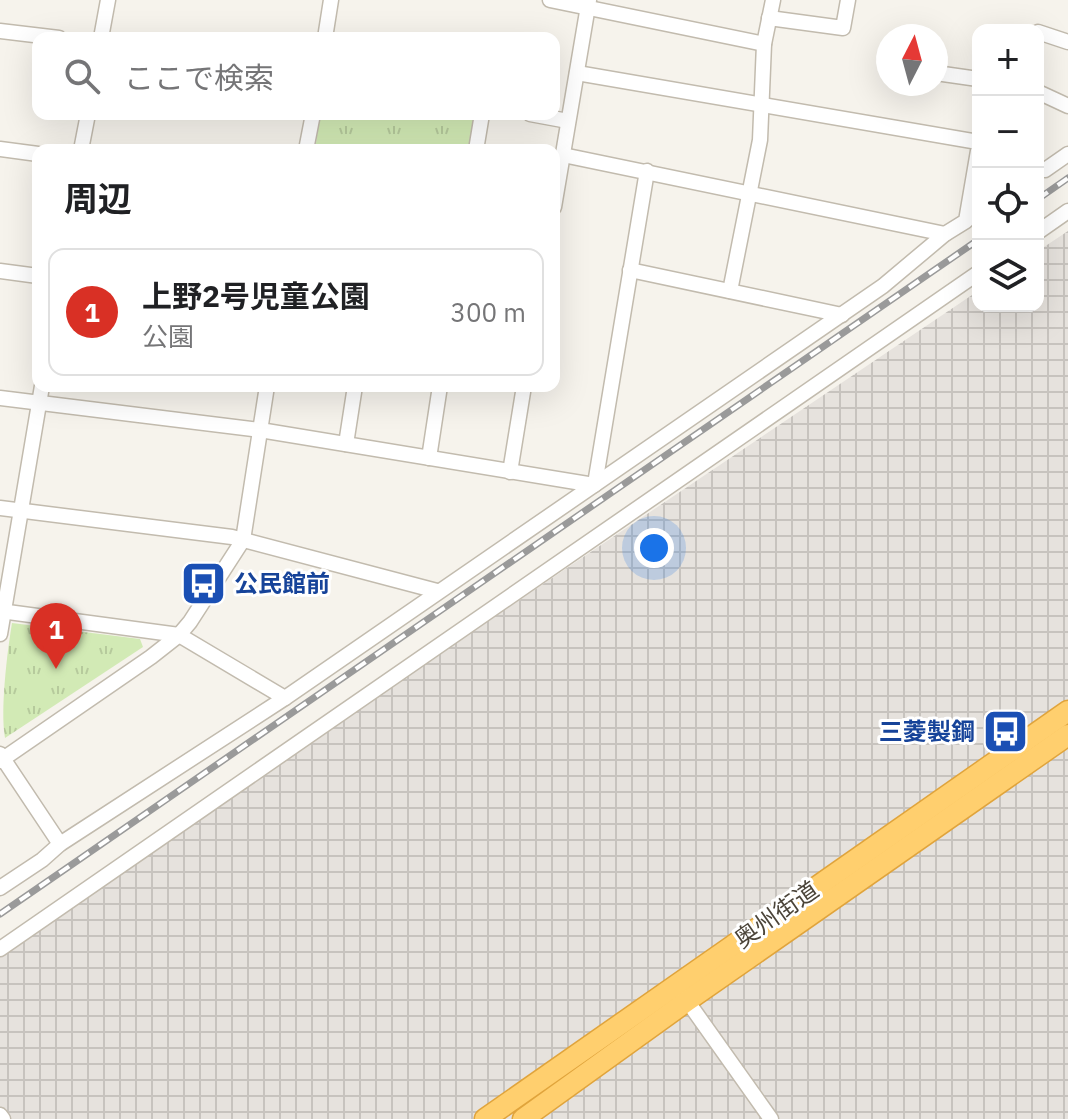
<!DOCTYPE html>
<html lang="ja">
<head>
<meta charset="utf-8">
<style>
	:root { --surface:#fff; --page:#f6f6f6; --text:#202124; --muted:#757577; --line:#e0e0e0; --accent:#d93025 }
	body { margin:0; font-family:"IBM Plex Sans","Noto Sans JP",sans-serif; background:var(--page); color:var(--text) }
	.controls { position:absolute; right:24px; top:24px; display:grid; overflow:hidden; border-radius:16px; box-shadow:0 8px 32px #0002 }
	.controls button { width:72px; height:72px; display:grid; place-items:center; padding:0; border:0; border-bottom:2px solid var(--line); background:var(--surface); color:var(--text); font:40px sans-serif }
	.compass { position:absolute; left:876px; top:24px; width:72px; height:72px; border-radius:50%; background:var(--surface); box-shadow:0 8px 32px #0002; rotate:6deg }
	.you { position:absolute; left:654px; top:548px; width:28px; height:28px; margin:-20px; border:6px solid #fff; border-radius:50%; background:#1a73e8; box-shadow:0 0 0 12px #1a73e833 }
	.badge { display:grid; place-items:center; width:52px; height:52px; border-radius:50%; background:var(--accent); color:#fff; font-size:26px; font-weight:700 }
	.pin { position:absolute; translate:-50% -66px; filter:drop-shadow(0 2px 4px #0008) }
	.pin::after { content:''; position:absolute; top:42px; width:28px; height:24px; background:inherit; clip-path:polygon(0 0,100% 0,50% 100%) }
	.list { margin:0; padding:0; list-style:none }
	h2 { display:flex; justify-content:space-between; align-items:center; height:104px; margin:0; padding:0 32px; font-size:34px }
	h2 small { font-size:26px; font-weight:400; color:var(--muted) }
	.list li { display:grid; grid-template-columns:52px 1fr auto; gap:24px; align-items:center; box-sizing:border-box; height:128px; margin:0 16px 16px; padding:0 16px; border:2px solid var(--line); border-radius:16px }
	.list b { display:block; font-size:30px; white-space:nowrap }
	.list p { margin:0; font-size:26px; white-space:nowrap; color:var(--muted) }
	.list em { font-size:26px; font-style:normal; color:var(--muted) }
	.icon { flex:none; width:44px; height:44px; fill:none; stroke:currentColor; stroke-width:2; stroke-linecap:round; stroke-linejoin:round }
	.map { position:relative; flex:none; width:1068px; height:1119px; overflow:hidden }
	.search { position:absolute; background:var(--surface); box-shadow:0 8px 32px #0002; left:32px; top:32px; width:528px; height:88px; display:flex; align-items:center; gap:20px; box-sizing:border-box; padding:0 28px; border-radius:16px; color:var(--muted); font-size:30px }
	.panel { position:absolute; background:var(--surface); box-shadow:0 8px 32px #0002; left:32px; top:144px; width:528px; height:248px; border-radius:16px }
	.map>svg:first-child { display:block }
</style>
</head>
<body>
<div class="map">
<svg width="1068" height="1119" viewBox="0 0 1068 1119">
	<defs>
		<pattern id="industrial-grid" width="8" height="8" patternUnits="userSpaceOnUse" patternTransform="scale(2)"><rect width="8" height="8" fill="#e6e2dd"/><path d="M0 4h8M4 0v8" fill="none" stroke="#c7c3be"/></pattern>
		<pattern id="park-tufts" width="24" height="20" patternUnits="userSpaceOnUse" patternTransform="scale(2)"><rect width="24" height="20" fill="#d2eab5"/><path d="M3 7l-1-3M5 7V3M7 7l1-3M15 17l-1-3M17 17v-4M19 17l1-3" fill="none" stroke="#b6ca9c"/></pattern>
	</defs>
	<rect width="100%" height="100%" fill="#f6f3ec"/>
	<path fill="url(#industrial-grid)" d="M 1068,231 L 1068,1119 L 0,1119 L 0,950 L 978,291 L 978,306 L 1038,306 L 1038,251 Z"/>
	<g fill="url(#park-tufts)">
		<path d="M 320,114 L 472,114 L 474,118 L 469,150 L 315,150 Z"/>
		<path d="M 12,623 L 140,639 L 143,647 L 5,738 C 0,711 7,653 12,623 Z"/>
	</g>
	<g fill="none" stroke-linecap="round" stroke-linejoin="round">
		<defs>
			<g id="minor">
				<path d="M 550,0 L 764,44"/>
				<path d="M 769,18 L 843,28 L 848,0"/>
				<path d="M 0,31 L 59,38"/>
				<path d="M 1038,32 L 1068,42"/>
				<path d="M 101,38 L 108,0"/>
				<path d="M 325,38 L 331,0"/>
				<path d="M 577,73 L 978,142"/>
				<path d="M 936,73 L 978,79"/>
				<path d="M 1038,92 L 1068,106"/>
				<path d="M 530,114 L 568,121"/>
				<path d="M 0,149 L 38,154"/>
				<path d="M 81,150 L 88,114"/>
				<path d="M 306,150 L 313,114"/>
				<path d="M 476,150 L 482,114"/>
				<path d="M 563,155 L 945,234"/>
				<path d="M 1038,167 L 1045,170 L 1068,154"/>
				<path d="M 554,207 L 589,0"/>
				<path d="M 1038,232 L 1068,211"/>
				<path d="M 630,270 L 842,315"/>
				<path d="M 0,271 L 38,276"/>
				<path d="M 730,291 L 760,140 L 764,44 L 773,0"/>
				<path d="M 0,398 L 260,430 L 594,485"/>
				<path d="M 346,444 L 355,386"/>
				<path d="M 429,458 L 440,386"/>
				<path d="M 510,472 L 524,386"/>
				<path d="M 595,484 L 647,171"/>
				<path d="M 0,508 L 232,537 L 437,591"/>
				<path d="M 0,611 L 179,635 L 285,698"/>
				<path d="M 0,634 L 42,386"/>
				<path d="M 0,754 L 60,844"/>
				<path d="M 0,761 L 151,657 L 179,635 L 190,622 L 243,540 L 267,386"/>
				<path d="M 0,888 L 42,860 L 60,844 L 285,698 L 883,286 L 945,234 L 966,221 L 978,151"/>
				<path d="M 0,949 L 978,273"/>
				<path d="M 683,995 L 771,1119"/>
				<path d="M 0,1115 L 3,1119"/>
			</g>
			<g id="highway">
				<path d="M 485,1119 L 1068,711"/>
				<path d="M 523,1119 L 687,1001 L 1068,735"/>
			</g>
		</defs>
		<use href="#minor" stroke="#c2bbae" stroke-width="17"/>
		<use href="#highway" stroke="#e0a43c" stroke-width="23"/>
		<use href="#minor" stroke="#fff" stroke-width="14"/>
		<use href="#highway" stroke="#ffcf6e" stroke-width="20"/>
		<defs>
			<g id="rail">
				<path d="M 1038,199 L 1068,178"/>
				<path d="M 0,914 L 978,240"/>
			</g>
		</defs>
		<use href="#rail" stroke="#9a9a9a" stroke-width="7"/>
		<use href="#rail" stroke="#fff" stroke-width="4" stroke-dasharray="12" stroke-linecap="butt"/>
	</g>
	<defs>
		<symbol id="bus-square" viewBox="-11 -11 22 22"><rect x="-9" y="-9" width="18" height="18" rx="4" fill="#1a4fb4" stroke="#fff"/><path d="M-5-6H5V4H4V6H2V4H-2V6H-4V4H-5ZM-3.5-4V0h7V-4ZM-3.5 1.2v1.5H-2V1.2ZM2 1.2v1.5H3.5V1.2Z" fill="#fff"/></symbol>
	</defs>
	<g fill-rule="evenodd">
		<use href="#bus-square" x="178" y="558" width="51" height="51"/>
		<use href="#bus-square" x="980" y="706" width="51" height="51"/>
	</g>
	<g text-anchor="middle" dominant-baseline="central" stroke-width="6" stroke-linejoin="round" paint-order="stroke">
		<g font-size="24" font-weight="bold" fill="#164399" stroke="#fff" text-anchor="start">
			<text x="234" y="583">公民館前</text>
			<text x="975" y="731" text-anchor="end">三菱製鋼</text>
		</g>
		<g font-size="24" fill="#4b4439" stroke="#fff">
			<text transform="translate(776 914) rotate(-35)">奥州街道</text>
		</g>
	</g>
</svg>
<div class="controls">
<button>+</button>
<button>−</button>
<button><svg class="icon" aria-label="locate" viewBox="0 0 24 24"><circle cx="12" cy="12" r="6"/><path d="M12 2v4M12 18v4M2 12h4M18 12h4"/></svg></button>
<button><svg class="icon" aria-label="layers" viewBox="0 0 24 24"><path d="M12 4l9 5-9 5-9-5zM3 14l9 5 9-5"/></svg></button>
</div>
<svg class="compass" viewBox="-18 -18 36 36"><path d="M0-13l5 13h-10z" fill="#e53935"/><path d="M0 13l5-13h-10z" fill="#757577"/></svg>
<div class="you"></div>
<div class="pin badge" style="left:56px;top:669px">1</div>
<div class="search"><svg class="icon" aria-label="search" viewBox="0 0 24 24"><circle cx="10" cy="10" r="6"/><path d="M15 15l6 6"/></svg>ここで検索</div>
<section class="panel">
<h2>周辺<small></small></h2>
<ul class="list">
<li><span class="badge">1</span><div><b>上野2号児童公園</b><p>公園</p></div><em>300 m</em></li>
</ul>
</section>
</div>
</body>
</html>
